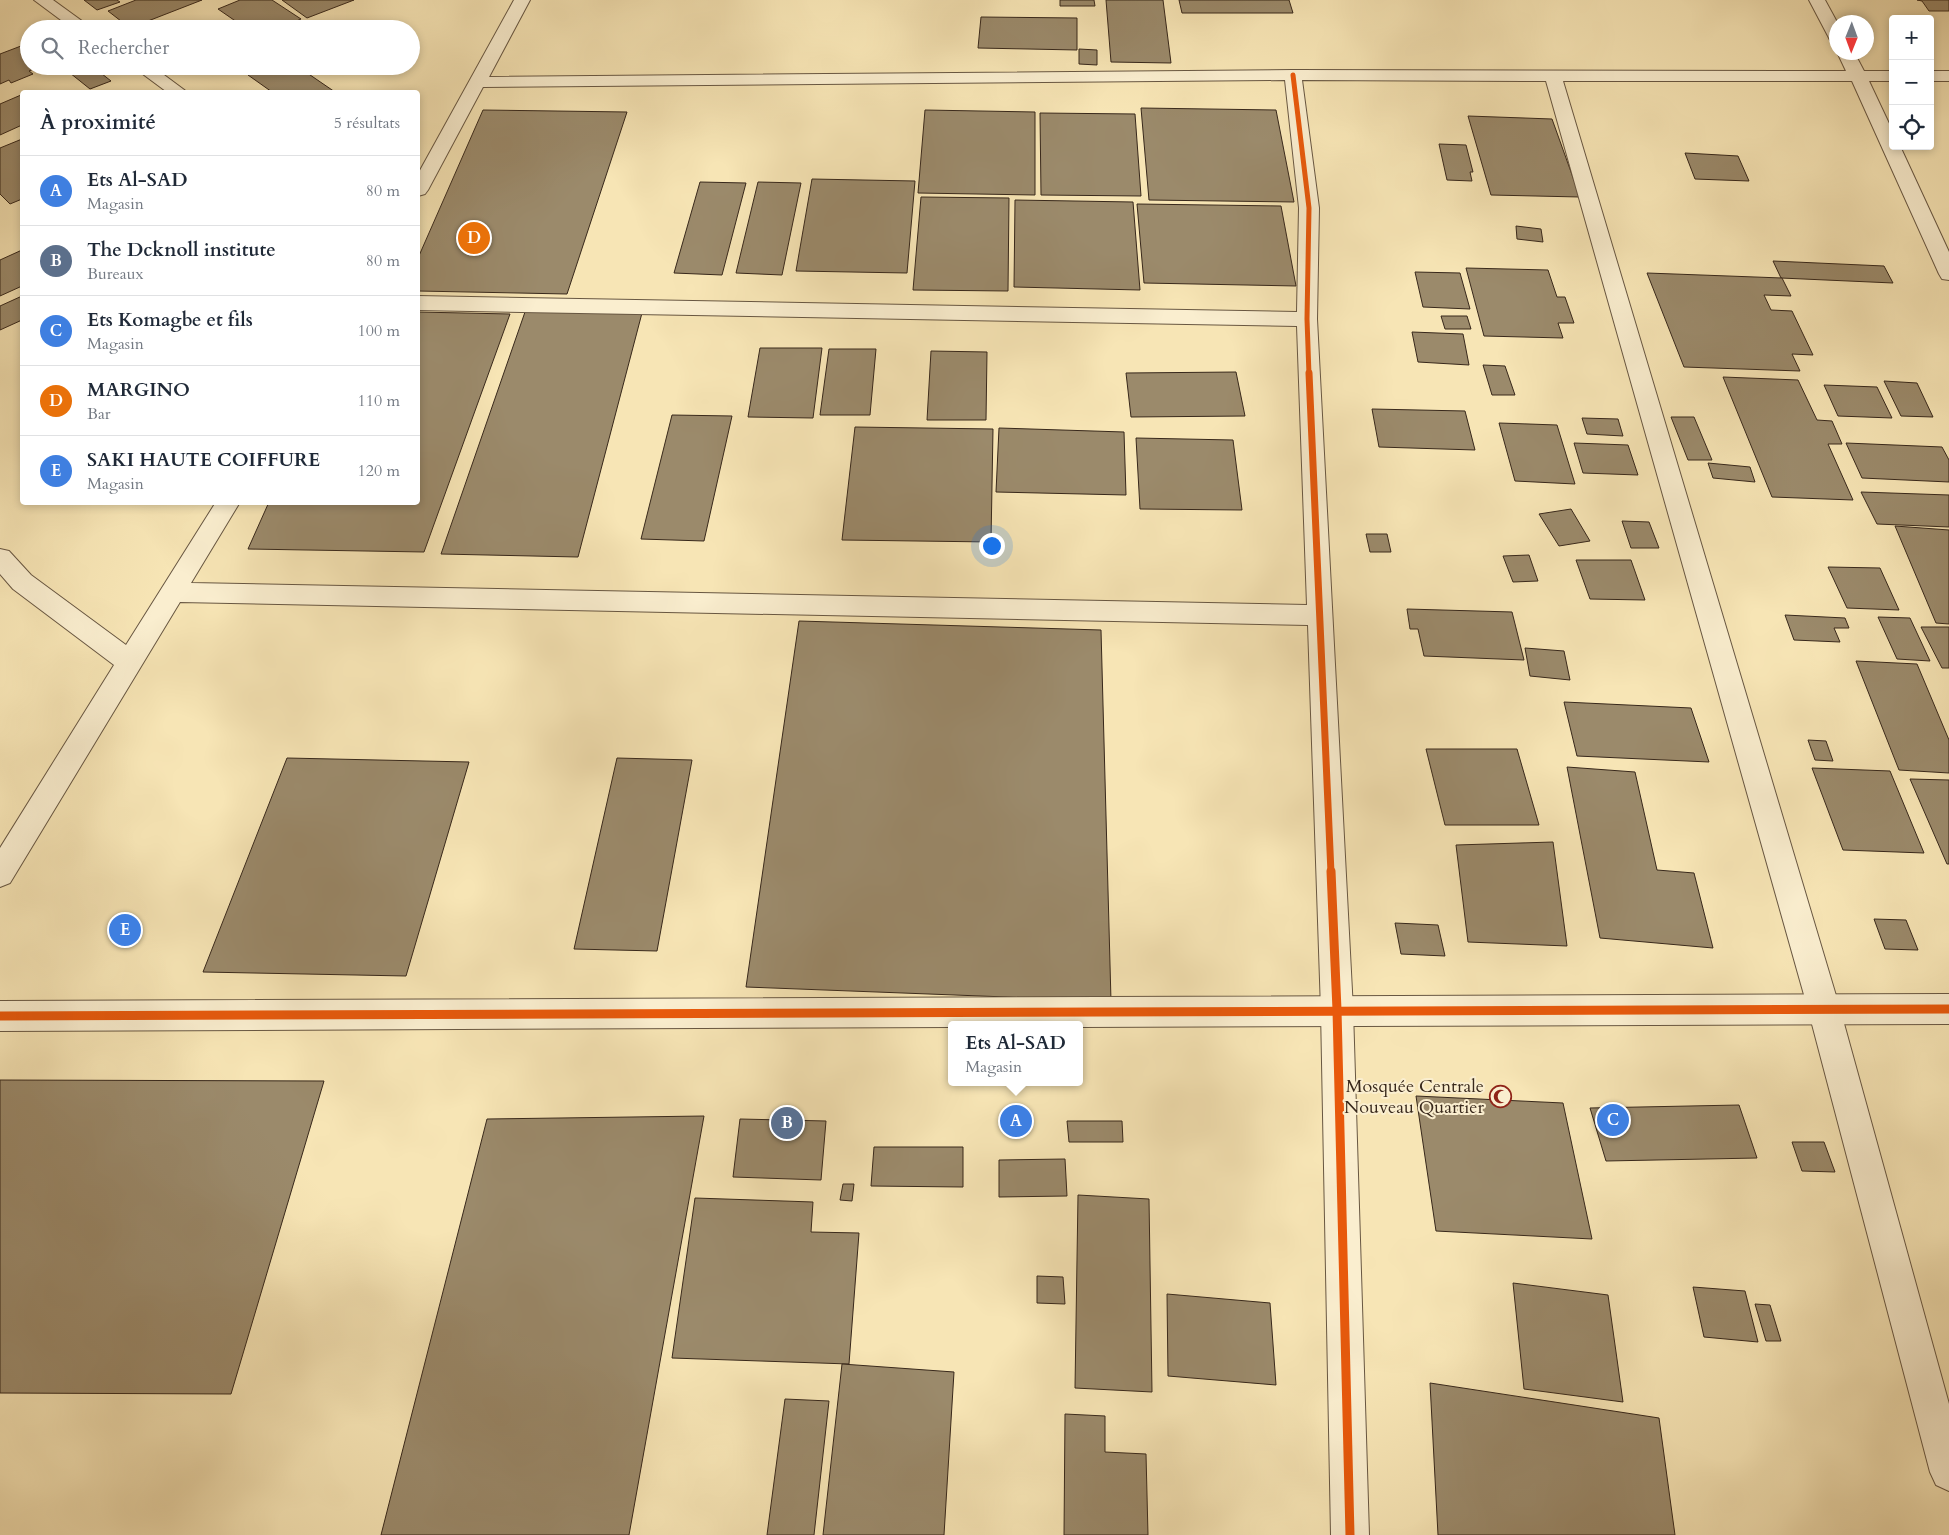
<!DOCTYPE html>
<html lang="fr">
<head>
<meta charset="utf-8">
<style>
	:root { --surface:#fff; --page:#f2f2f3; --text:#1f2937; --muted:#747a83; --line:#e0e1e3; --accent:#8f2418 }
	body { margin:0; font-family:Cardo,serif; background:var(--page); color:var(--text) }
	.controls { position:absolute; right:15px; top:15px; display:grid; overflow:hidden; border-radius:5px; box-shadow:0 2px 8px #0003 }
	.controls button { width:45px; height:45px; display:grid; place-items:center; padding:0; border:0; border-bottom:1px solid var(--line); background:var(--surface); color:var(--text); font:25px sans-serif }
	.compass { position:absolute; left:1829px; top:15px; width:45px; height:45px; border-radius:50%; background:var(--surface); box-shadow:0 2px 8px #0003; rotate:181deg }
	.you { position:absolute; left:991px; top:545px; width:18px; height:18px; margin:-12px; border:4px solid #fff; border-radius:50%; background:#1a73e8; box-shadow:0 0 0 8px #1a73e833 }
	.badge { display:grid; place-items:center; width:32px; height:32px; border-radius:50%; background:var(--accent); color:#fff; font-size:16px; font-weight:700 }
	.pin { position:absolute; translate:-50% -50%; border:2px solid #fff; box-shadow:0 1px 5px #0006 }
	.popup { position:absolute; left:948px; top:1021px; width:135px; height:65px; box-sizing:border-box; display:grid; place-content:center; border-radius:5px; background:var(--surface); filter:drop-shadow(0 1px 4px #0005); font-size:16px; white-space:nowrap; color:var(--muted) }
	.popup b { font-size:19px; color:var(--text) }
	.popup::after { content:''; position:absolute; left:50%; top:100%; margin-left:-10px; border:10px solid transparent; border-top-color:var(--surface) }
	.list { margin:0; padding:0; list-style:none }
	h2 { display:flex; justify-content:space-between; align-items:center; height:65px; margin:0; padding:0 20px; font-size:21px }
	h2 small { font-size:16px; font-weight:400; color:var(--muted) }
	.list li { display:grid; grid-template-columns:32px 1fr auto; gap:15px; align-items:center; box-sizing:border-box; height:70px; padding:0 20px; border-top:1px solid var(--line) }
	.list b { display:block; font-size:19px; white-space:nowrap }
	.list p { margin:0; font-size:16px; white-space:nowrap; color:var(--muted) }
	.list em { font-size:16px; font-style:normal; color:var(--muted) }
	.icon { flex:none; width:28px; height:28px; fill:none; stroke:currentColor; stroke-width:2; stroke-linecap:round; stroke-linejoin:round }
	.map { position:relative; flex:none; width:1949px; height:1535px; overflow:hidden }
	.search { position:absolute; background:var(--surface); box-shadow:0 2px 8px #0003; left:20px; top:20px; width:400px; height:55px; display:flex; align-items:center; gap:12px; box-sizing:border-box; padding:0 18px; border-radius:28px; color:var(--muted); font-size:19px }
	.panel { position:absolute; background:var(--surface); box-shadow:0 2px 8px #0003; left:20px; top:90px; width:400px; height:415px; border-radius:5px }
	.map>svg:first-child { display:block }
</style>
</head>
<body>
<div class="map">
<svg width="1949" height="1535" viewBox="0 0 1949 1535">
	<rect width="100%" height="100%" fill="#f7e5b5"/>
	<filter id="stains"><feTurbulence type="fractalNoise" baseFrequency=".004" numOctaves="4"/><feColorMatrix values="0 0 0 0 .2 0 0 0 0 .09 0 0 0 0 .02 0 0 0 .5 -.17"/></filter>
	<radialGradient id="worn" r=".72"><stop offset=".6" stop-color="#630" stop-opacity="0"/><stop offset="1" stop-color="#630" stop-opacity=".3"/></radialGradient>
	<g fill="#9b8a6b" stroke="#38281b">
		<path d="M 84,0 L 117,0 L 120,2 L 97,10 Z"/>
		<path d="M 136,0 L 202,0 L 130,28 L 108,11 Z"/>
		<path d="M 240,0 L 272,0 L 301,19 L 277,29 L 247,29 L 218,9 Z"/>
		<path d="M 282,0 L 354,0 L 307,18 Z"/>
		<path d="M 1060,0 L 1094,0 L 1095,6 L 1060,6 Z"/>
		<path d="M 1106,0 L 1163,0 L 1171,63 L 1111,62 Z"/>
		<path d="M 1179,0 L 1289,0 L 1293,13 L 1182,13 Z"/>
		<path d="M 1917,0 L 1949,0 L 1949,11 L 1929,11 L 1922,1 Z"/>
		<path d="M 981,17 L 1077,18 L 1077,50 L 978,48 Z"/>
		<path d="M 21,46 L 29,53 L 29,66 L 41,66 L 29,71 L 33,74 L 11,83 L 9,80 L 0,84 L 0,54 Z"/>
		<path d="M 1079,49 L 1097,50 L 1097,65 L 1079,64 Z"/>
		<path d="M 87,66 L 92,66 L 111,81 L 90,89 L 70,73 Z"/>
		<path d="M 270,66 L 297,66 L 335,92 L 272,92 L 248,75 Z"/>
		<path d="M 21,95 L 22,125 L 0,135 L 0,104 Z"/>
		<path d="M 1141,108 L 1276,110 L 1294,202 L 1149,200 Z"/>
		<path d="M 483,110 L 627,112 L 567,294 L 418,291 L 418,258 Z"/>
		<path d="M 925,110 L 1035,112 L 1035,195 L 918,193 Z"/>
		<path d="M 1040,113 L 1135,114 L 1141,196 L 1041,195 Z"/>
		<path d="M 1468,116 L 1552,119 L 1580,197 L 1491,195 Z"/>
		<path d="M 22,139 L 22,199 L 10,204 L 0,194 L 0,148 Z"/>
		<path d="M 1439,144 L 1466,145 L 1473,172 L 1470,172 L 1472,181 L 1447,180 Z"/>
		<path d="M 1685,153 L 1738,156 L 1749,181 L 1695,179 Z"/>
		<path d="M 812,179 L 915,181 L 907,273 L 796,271 Z"/>
		<path d="M 700,182 L 746,183 L 722,275 L 674,273 Z"/>
		<path d="M 758,182 L 801,183 L 782,275 L 736,273 Z"/>
		<path d="M 921,197 L 1009,198 L 1008,291 L 913,290 Z"/>
		<path d="M 1015,200 L 1133,202 L 1140,290 L 1014,287 Z"/>
		<path d="M 1137,204 L 1281,206 L 1296,286 L 1144,283 Z"/>
		<path d="M 1516,226 L 1541,229 L 1543,242 L 1517,239 Z"/>
		<path d="M 22,250 L 22,286 L 0,296 L 0,260 Z"/>
		<path d="M 1773,261 L 1884,266 L 1893,283 L 1781,278 Z"/>
		<path d="M 1466,268 L 1548,270 L 1557,297 L 1565,297 L 1574,323 L 1558,323 L 1563,338 L 1484,336 Z"/>
		<path d="M 1415,272 L 1460,273 L 1470,309 L 1423,307 Z"/>
		<path d="M 1647,273 L 1782,278 L 1791,296 L 1764,295 L 1771,310 L 1792,311 L 1813,355 L 1792,354 L 1800,371 L 1684,367 Z"/>
		<path d="M 22,296 L 22,320 L 0,330 L 0,306 Z"/>
		<path d="M 418,312 L 510,314 L 424,552 L 248,549 L 269,502 L 418,502 Z"/>
		<path d="M 525,312 L 642,313 L 578,557 L 441,554 Z"/>
		<path d="M 1441,316 L 1467,316 L 1471,329 L 1445,329 Z"/>
		<path d="M 1412,332 L 1463,334 L 1469,365 L 1418,362 Z"/>
		<path d="M 760,348 L 822,348 L 813,418 L 748,417 Z"/>
		<path d="M 829,349 L 876,349 L 870,415 L 820,415 Z"/>
		<path d="M 931,351 L 987,352 L 986,420 L 927,420 Z"/>
		<path d="M 1483,365 L 1505,366 L 1515,395 L 1492,395 Z"/>
		<path d="M 1236,372 L 1245,416 L 1131,417 L 1126,373 Z"/>
		<path d="M 1723,377 L 1798,380 L 1817,420 L 1832,421 L 1842,444 L 1828,444 L 1853,500 L 1772,497 Z"/>
		<path d="M 1884,381 L 1917,383 L 1933,417 L 1901,416 Z"/>
		<path d="M 1824,385 L 1877,387 L 1892,418 L 1838,416 Z"/>
		<path d="M 1372,409 L 1465,411 L 1475,450 L 1379,447 Z"/>
		<path d="M 672,415 L 732,416 L 704,541 L 641,539 Z"/>
		<path d="M 1671,417 L 1694,417 L 1712,460 L 1688,460 Z"/>
		<path d="M 1582,418 L 1618,419 L 1623,436 L 1587,434 Z"/>
		<path d="M 1499,423 L 1557,425 L 1575,484 L 1515,481 Z"/>
		<path d="M 855,427 L 993,429 L 991,542 L 842,540 Z"/>
		<path d="M 999,428 L 1124,432 L 1126,495 L 996,492 Z"/>
		<path d="M 1136,438 L 1233,440 L 1242,510 L 1140,509 Z"/>
		<path d="M 1574,443 L 1628,445 L 1638,475 L 1583,473 Z"/>
		<path d="M 1846,443 L 1942,447 L 1949,460 L 1949,482 L 1862,478 Z"/>
		<path d="M 1708,463 L 1750,467 L 1755,482 L 1713,478 Z"/>
		<path d="M 1861,492 L 1949,495 L 1949,527 L 1877,524 Z"/>
		<path d="M 1571,509 L 1590,541 L 1559,546 L 1539,514 Z"/>
		<path d="M 1622,521 L 1649,522 L 1659,548 L 1631,548 Z"/>
		<path d="M 1895,526 L 1949,530 L 1949,624 L 1936,623 Z"/>
		<path d="M 1366,534 L 1387,534 L 1391,552 L 1370,552 Z"/>
		<path d="M 1529,555 L 1538,581 L 1513,582 L 1503,556 Z"/>
		<path d="M 1576,560 L 1631,560 L 1645,600 L 1590,599 Z"/>
		<path d="M 1828,567 L 1880,568 L 1899,610 L 1847,608 Z"/>
		<path d="M 1407,609 L 1512,612 L 1524,660 L 1424,656 L 1418,629 L 1410,629 Z"/>
		<path d="M 1785,615 L 1845,618 L 1849,628 L 1834,628 L 1840,642 L 1794,640 Z"/>
		<path d="M 1878,617 L 1910,618 L 1930,661 L 1897,659 Z"/>
		<path d="M 799,621 L 1101,630 L 1111,1001 L 746,987 Z"/>
		<path d="M 1921,627 L 1949,627 L 1949,668 L 1942,668 Z"/>
		<path d="M 1525,648 L 1564,651 L 1570,680 L 1530,676 Z"/>
		<path d="M 1856,661 L 1917,664 L 1949,740 L 1949,773 L 1899,770 Z"/>
		<path d="M 1564,702 L 1691,708 L 1709,762 L 1577,756 Z"/>
		<path d="M 1808,740 L 1826,741 L 1833,761 L 1815,760 Z"/>
		<path d="M 1426,749 L 1517,749 L 1539,825 L 1445,825 Z"/>
		<path d="M 287,758 L 469,762 L 406,976 L 203,972 Z"/>
		<path d="M 617,758 L 692,760 L 657,951 L 574,949 Z"/>
		<path d="M 1567,767 L 1635,772 L 1657,870 L 1694,873 L 1713,948 L 1600,938 Z"/>
		<path d="M 1812,768 L 1890,771 L 1924,853 L 1843,850 Z"/>
		<path d="M 1910,779 L 1949,780 L 1949,864 L 1947,864 Z"/>
		<path d="M 1553,842 L 1567,946 L 1468,942 L 1456,845 Z"/>
		<path d="M 1874,919 L 1906,920 L 1918,950 L 1885,949 Z"/>
		<path d="M 1395,923 L 1438,925 L 1445,956 L 1401,954 Z"/>
		<path d="M 0,1080 L 324,1081 L 231,1394 L 0,1393 Z"/>
		<path d="M 1416,1096 L 1563,1103 L 1592,1239 L 1436,1231 Z"/>
		<path d="M 1739,1105 L 1757,1158 L 1606,1161 L 1590,1108 Z"/>
		<path d="M 704,1116 L 629,1535 L 381,1535 L 487,1119 Z"/>
		<path d="M 740,1119 L 826,1121 L 821,1180 L 733,1177 Z"/>
		<path d="M 1067,1121 L 1122,1121 L 1123,1142 L 1069,1142 Z"/>
		<path d="M 1792,1142 L 1824,1142 L 1835,1172 L 1802,1171 Z"/>
		<path d="M 874,1147 L 963,1147 L 963,1187 L 871,1186 Z"/>
		<path d="M 1065,1159 L 1067,1196 L 999,1197 L 999,1160 Z"/>
		<path d="M 843,1184 L 854,1184 L 852,1201 L 840,1200 Z"/>
		<path d="M 1078,1195 L 1149,1199 L 1152,1392 L 1075,1388 Z"/>
		<path d="M 695,1198 L 813,1202 L 811,1232 L 859,1233 L 849,1364 L 672,1358 Z"/>
		<path d="M 1037,1276 L 1063,1277 L 1065,1304 L 1037,1303 Z"/>
		<path d="M 1513,1283 L 1608,1295 L 1623,1402 L 1524,1389 Z"/>
		<path d="M 1693,1287 L 1745,1291 L 1758,1342 L 1704,1337 Z"/>
		<path d="M 1167,1294 L 1270,1303 L 1276,1385 L 1168,1376 Z"/>
		<path d="M 1755,1304 L 1770,1305 L 1781,1341 L 1766,1341 Z"/>
		<path d="M 842,1364 L 954,1372 L 944,1535 L 823,1535 Z"/>
		<path d="M 1430,1383 L 1659,1418 L 1675,1535 L 1438,1535 Z"/>
		<path d="M 785,1399 L 829,1401 L 814,1535 L 767,1535 Z"/>
		<path d="M 1065,1414 L 1105,1416 L 1105,1452 L 1146,1454 L 1148,1535 L 1064,1535 Z"/>
	</g>
	<g fill="none" stroke-linecap="round" stroke-linejoin="round">
		<defs>
			<g id="minor">
				<path d="M 34,0 L 53,0 L 93,29 L 73,29 Z"/>
				<path d="M 514,0 L 530,0 L 489,77 L 1293,70 L 1846,71 L 1837,52 L 1854,52 L 1864,71 L 1893,71 L 1893,81 L 1869,81 L 1893,132 L 1893,146 L 1900,146 L 1949,252 L 1949,280 L 1942,279 L 1939,274 L 1852,81 L 1563,81 L 1840,1009 L 1949,1404 L 1949,1491 L 1936,1485 L 1930,1472 L 1808,1009 L 1546,81 L 1302,80 L 1319,208 L 1317,319 L 1353,1010 L 1369,1535 L 1331,1535 L 1321,1010 L 1308,625 L 180,602 L 10,883 L 0,887 L 0,848 L 114,665 L 13,589 L 0,574 L 0,549 L 9,551 L 31,575 L 126,645 L 216,502 L 240,502 L 191,583 L 1307,605 L 1297,326 L 418,310 L 418,296 L 1297,312 L 1299,208 L 1285,80 L 483,87 L 428,190 L 425,194 L 418,196 L 418,174 Z"/>
				<path d="M 1809,0 L 1825,0 L 1837,22 L 1836,41 L 1830,40 L 1828,36 Z"/>
				<path d="M 132,66 L 152,66 L 187,92 L 167,92 Z"/>
				<rect x="1930" y="71" width="19" height="10"/>
			</g>
			<path id="tertiary" d="M 1949,994 L 1949,1024 L 1080,1027 L 1080,1025 L 952,1025 L 952,1027 L 0,1031 L 0,1001 Z"/>
		</defs>
		<use href="#minor" stroke="#685742" stroke-width="2"/>
		<use href="#tertiary" stroke="#685742" stroke-width="2"/>
		<use href="#minor" fill="#faeecf" fill-rule="evenodd"/>
		<use href="#tertiary" fill="#faeecf" fill-rule="evenodd"/>
		<defs>
			<path id="cycleway-far2" d="M 1293,75 L 1309,208 L 1307,319 L 1309,375"/>
			<path id="cycleway-far1" d="M 1309,373 L 1331,873"/>
			<g id="cycleway">
				<path d="M 1331,871 L 1337,1010 L 1350,1535"/>
				<path d="M 0,1016 L 1949,1009"/>
			</g>
		</defs>
		<use href="#cycleway-far2" stroke="#faeecf" stroke-width="7"/>
		<use href="#cycleway-far1" stroke="#faeecf" stroke-width="10"/>
		<use href="#cycleway" stroke="#faeecf" stroke-width="12"/>
		<use href="#cycleway-far2" stroke="#e8590c" stroke-width="5"/>
		<use href="#cycleway-far1" stroke="#e8590c" stroke-width="7"/>
		<use href="#cycleway" stroke="#e8590c" stroke-width="9"/>
	</g>
	<defs>
		<symbol id="mosque-ring" viewBox="-11 -11 22 22"><circle r="9.5" fill="#faeecf" stroke="#8f2418" stroke-width="1.5"/><path d="M3.5-4.9A6 6 0 1 0 3.5 4.9A5 5 0 1 1 3.5-4.9Z" fill="#8f2418"/></symbol>
	</defs>
	<g fill-rule="evenodd">
		<use href="#mosque-ring" x="1488" y="1084" width="25" height="25"/>
	</g>
	<g text-anchor="middle" dominant-baseline="central" stroke-width="4" stroke-linejoin="round" paint-order="stroke">
		<g font-size="18" fill="#38281b" stroke="#faeecf" text-anchor="end">
			<text x="1484" y="1086">Mosquée Centrale<tspan x="1484" dy="21">Nouveau Quartier</tspan></text>
		</g>
	</g>
	<rect width="100%" height="100%" filter="url(#stains)"/>
	<rect width="100%" height="100%" fill="url(#worn)"/>
</svg>
<div class="controls">
<button>+</button>
<button>−</button>
<button><svg class="icon" aria-label="locate" viewBox="0 0 24 24"><circle cx="12" cy="12" r="6"/><path d="M12 2v4M12 18v4M2 12h4M18 12h4"/></svg></button>
</div>
<svg class="compass" viewBox="-18 -18 36 36"><path d="M0-13l5 13h-10z" fill="#e53935"/><path d="M0 13l5-13h-10z" fill="#747a83"/></svg>
<div class="you"></div>
<div class="pin badge" style="left:1016px;top:1121px;background:#3f7fe0">A</div>
<div class="popup"><b>Ets Al-SAD</b>Magasin</div>
<div class="pin badge" style="left:787px;top:1123px;background:#5c6f8a">B</div>
<div class="pin badge" style="left:1613px;top:1120px;background:#3f7fe0">C</div>
<div class="pin badge" style="left:474px;top:238px;background:#e8710a">D</div>
<div class="pin badge" style="left:125px;top:930px;background:#3f7fe0">E</div>
<div class="search"><svg class="icon" aria-label="search" viewBox="0 0 24 24"><circle cx="10" cy="10" r="6"/><path d="M15 15l6 6"/></svg>Rechercher</div>
<section class="panel">
<h2>À proximité<small>5 résultats</small></h2>
<ul class="list">
<li><span class="badge" style="background:#3f7fe0">A</span><div><b>Ets Al-SAD</b><p>Magasin</p></div><em>80 m</em></li>
<li><span class="badge" style="background:#5c6f8a">B</span><div><b>The Dcknoll institute</b><p>Bureaux</p></div><em>80 m</em></li>
<li><span class="badge" style="background:#3f7fe0">C</span><div><b>Ets Komagbe et fils</b><p>Magasin</p></div><em>100 m</em></li>
<li><span class="badge" style="background:#e8710a">D</span><div><b>MARGINO</b><p>Bar</p></div><em>110 m</em></li>
<li><span class="badge" style="background:#3f7fe0">E</span><div><b>SAKI HAUTE COIFFURE</b><p>Magasin</p></div><em>120 m</em></li>
</ul>
</section>
</div>
</body>
</html>
